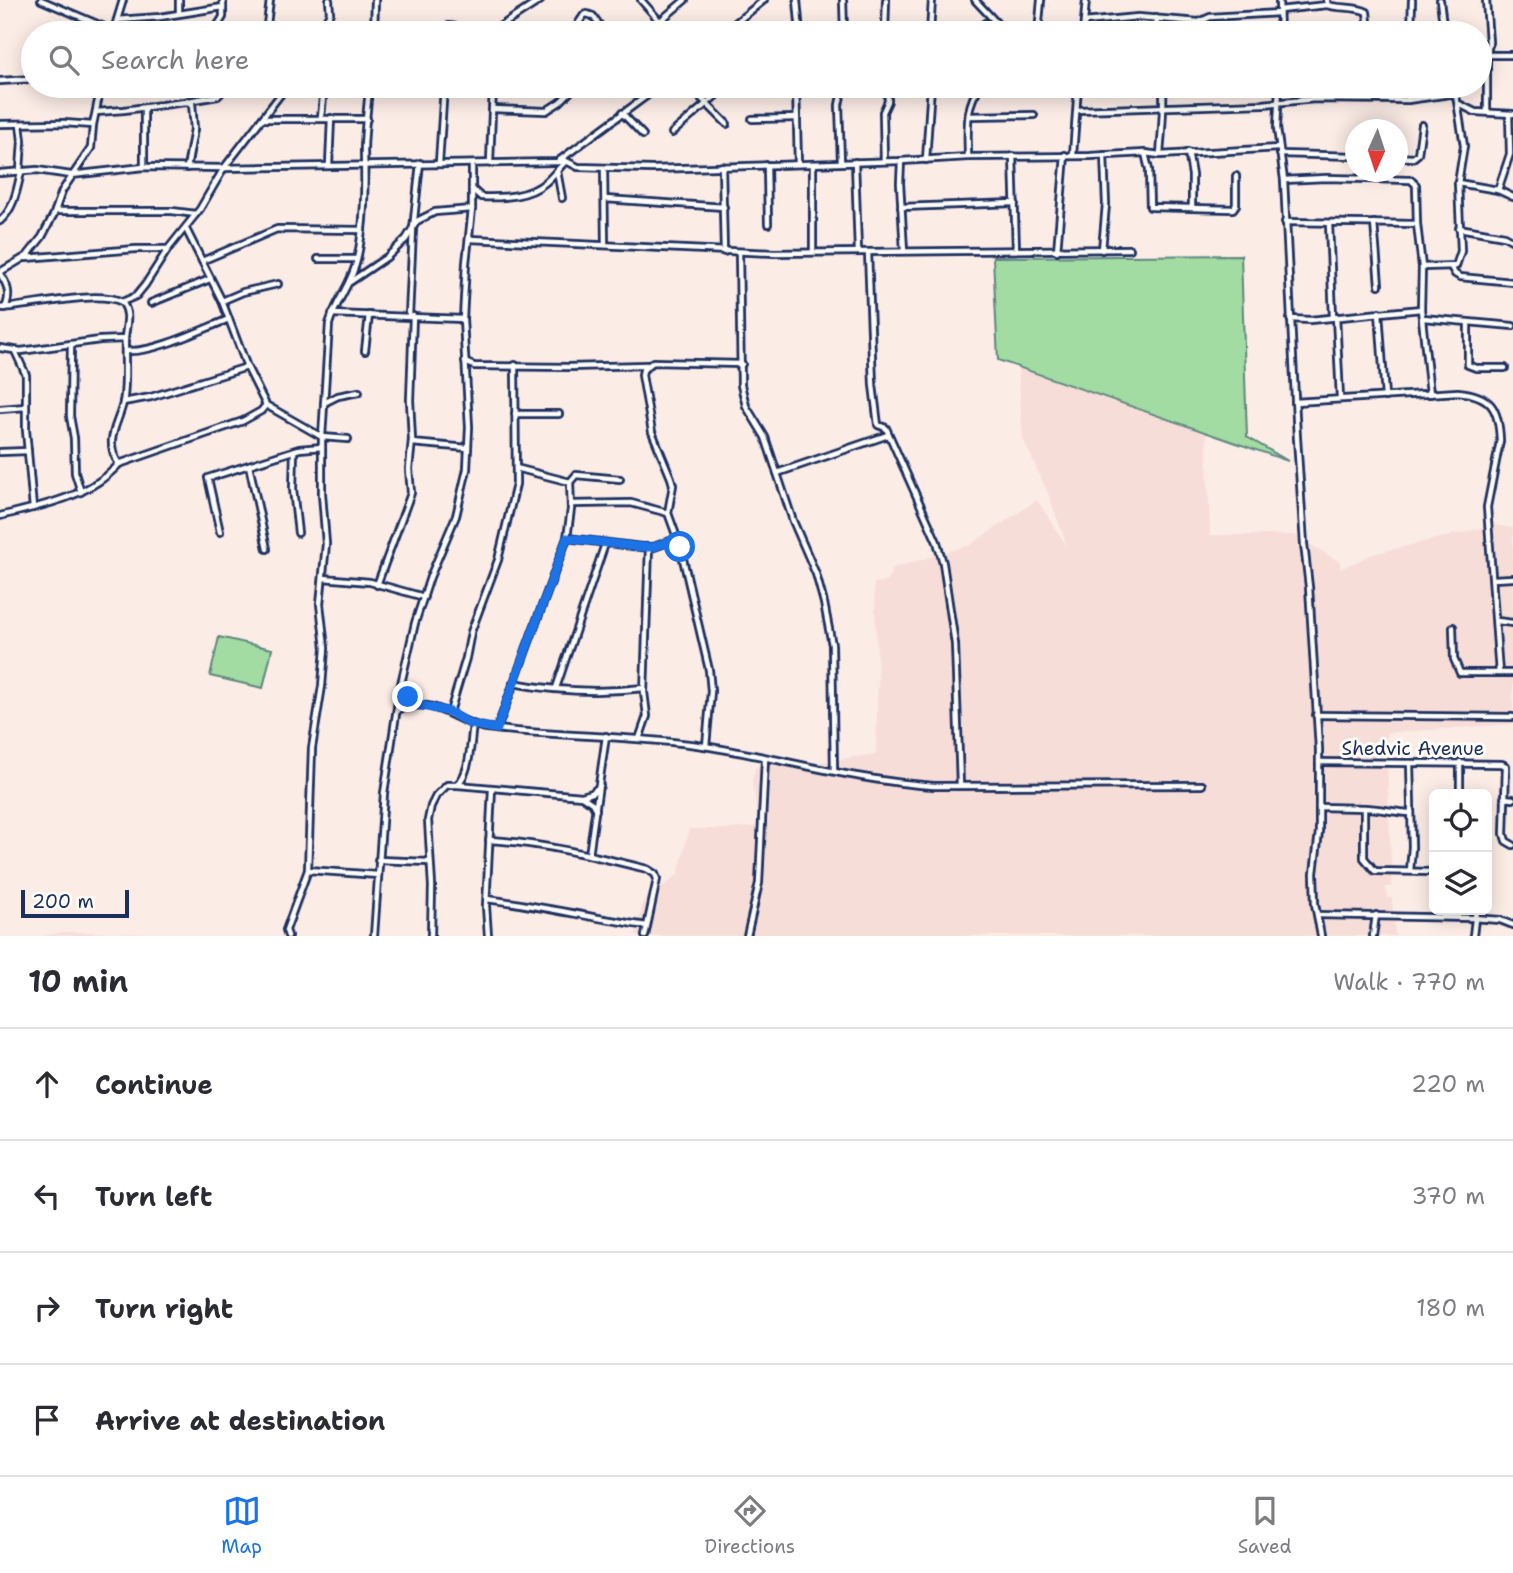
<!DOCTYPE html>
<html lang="en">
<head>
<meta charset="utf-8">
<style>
	:root { --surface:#fff; --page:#f2f2f3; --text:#2b2b33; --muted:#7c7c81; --line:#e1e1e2; --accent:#1a73e8 }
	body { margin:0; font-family:"Shantell Sans",sans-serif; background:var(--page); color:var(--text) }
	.controls { position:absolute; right:21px; bottom:21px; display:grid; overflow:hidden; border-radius:10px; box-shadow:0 4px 18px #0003 }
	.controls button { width:63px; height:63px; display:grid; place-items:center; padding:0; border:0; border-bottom:2px solid var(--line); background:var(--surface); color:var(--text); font:35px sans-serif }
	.compass { position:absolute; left:1345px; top:119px; width:63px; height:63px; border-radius:50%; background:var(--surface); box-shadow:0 4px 18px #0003; rotate:183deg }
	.scale { position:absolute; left:21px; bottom:18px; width:108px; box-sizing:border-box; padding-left:7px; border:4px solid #1b2f5e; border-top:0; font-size:19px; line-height:24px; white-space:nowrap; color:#1b2f5e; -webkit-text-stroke:5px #fdfcf7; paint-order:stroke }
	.stop { position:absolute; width:21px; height:21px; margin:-16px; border:5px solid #1a73e8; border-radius:50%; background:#fff }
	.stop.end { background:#1a73e8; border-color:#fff; box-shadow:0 2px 7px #0008 }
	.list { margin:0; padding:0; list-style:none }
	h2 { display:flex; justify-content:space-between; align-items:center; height:91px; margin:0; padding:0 28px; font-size:30px }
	h2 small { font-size:23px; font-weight:400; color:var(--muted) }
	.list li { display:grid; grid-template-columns:46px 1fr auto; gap:21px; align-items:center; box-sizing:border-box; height:112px; padding:0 28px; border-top:2px solid var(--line) }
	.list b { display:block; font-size:26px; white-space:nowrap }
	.list em { font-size:23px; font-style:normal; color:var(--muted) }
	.icon { flex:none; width:38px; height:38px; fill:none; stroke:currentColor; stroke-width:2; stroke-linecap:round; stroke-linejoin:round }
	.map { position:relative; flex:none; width:1513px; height:936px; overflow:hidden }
	.search { position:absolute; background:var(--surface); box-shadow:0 4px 18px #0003; left:21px; right:21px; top:21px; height:77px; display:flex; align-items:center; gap:18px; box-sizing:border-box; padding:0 24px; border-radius:38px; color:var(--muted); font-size:26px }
	.sheet { height:539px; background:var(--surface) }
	nav { display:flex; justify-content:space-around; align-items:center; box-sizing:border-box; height:98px; border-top:2px solid var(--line); background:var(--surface); font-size:19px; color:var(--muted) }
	nav a { display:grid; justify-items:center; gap:4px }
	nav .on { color:var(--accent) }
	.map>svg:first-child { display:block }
</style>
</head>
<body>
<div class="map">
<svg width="1513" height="936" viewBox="0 0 1513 936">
	<rect width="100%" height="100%" fill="#fcece6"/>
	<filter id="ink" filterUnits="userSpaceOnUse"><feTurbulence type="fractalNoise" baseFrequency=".0143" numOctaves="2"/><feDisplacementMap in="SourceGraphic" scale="14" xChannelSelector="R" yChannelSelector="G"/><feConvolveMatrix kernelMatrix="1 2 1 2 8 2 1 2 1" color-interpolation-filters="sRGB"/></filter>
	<g filter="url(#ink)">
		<g fill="#f7ddd8">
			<path d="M 1204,366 L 1210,535 L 1294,535 L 1340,562 L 1340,569 L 1373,554 L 1494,525 L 1513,528 L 1513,724 L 1386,733 L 1392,887 L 1386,887 L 1387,898 L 1392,898 L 1395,936 L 636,936 L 643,901 L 678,875 L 689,829 L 729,829 L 759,826 L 752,781 L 755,768 L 776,758 L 795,763 L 815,763 L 876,754 L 878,679 L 874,583 L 888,581 L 893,568 L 970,545 L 1037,500 L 1067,546 L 1047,491 L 1023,439 L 1018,369 Z"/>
			<path d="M 63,932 L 157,934 L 43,936 Z"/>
		</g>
		<g fill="#a2dca2" stroke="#5e8680" stroke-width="2">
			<path d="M 1241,255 L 1247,437 L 1288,461 L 998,360 L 993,257 Z"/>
			<path d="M 219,637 L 272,649 L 263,688 L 210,676 Z"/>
		</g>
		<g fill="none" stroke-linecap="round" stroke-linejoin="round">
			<defs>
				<g id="minor">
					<path d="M 41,0 L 114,31"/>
					<path d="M 641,0 L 670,33"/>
					<path d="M 797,0 L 800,33"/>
					<path d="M 843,0 L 844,33"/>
					<path d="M 975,0 L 1006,33"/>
					<path d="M 1279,0 L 1280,33"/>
					<path d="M 1327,0 L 1327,5 C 1340,9 1356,6 1367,12 L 1369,33"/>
					<path d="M 1440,0 L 1444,33"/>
					<path d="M 1486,0 L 1489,42 L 1487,55 L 1487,112"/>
					<path d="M 1279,10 L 1327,5"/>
					<path d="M 179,13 L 179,0"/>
					<path d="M 1156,18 L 1158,33"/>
					<path d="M 117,20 L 160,17 L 223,7 L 223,0"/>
					<path d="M 659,22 L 685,0"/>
					<path d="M 1084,22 L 1138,17 L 1199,22 L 1210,17 L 1279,13"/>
					<path d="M 113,33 L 123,0"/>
					<path d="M 213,33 L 223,17 L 223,7"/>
					<path d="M 266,33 L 270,0"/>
					<path d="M 319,33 L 330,13 L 329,0"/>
					<path d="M 374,33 L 375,0"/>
					<path d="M 443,33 L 444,28 L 449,26 L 493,31 L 541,0"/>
					<path d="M 572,33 L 584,15 L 587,14 L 593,16 L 605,33"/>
					<path d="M 723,33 L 764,0"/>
					<path d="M 885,33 L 886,0"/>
					<path d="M 930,33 L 932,0"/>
					<path d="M 973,33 L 985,23"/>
					<path d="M 1038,33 L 1041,0"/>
					<path d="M 1083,33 L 1086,0"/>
					<path d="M 1411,33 L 1412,0"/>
					<path d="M 1480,55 L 1513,55"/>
					<path d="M 0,81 L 33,79"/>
					<path d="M 689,86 L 727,124"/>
					<path d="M 796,86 L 798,164"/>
					<path d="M 1052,86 L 1078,92"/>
					<path d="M 1279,86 L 1277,128 L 1284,180 L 1297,438 L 1304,544 L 1309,587 L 1319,749 L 1319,832 L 1314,873 L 1315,904 L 1321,936"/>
					<path d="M 1362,98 L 1367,86"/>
					<path d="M 1408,100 L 1409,86"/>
					<path d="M 188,101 L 218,96 L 227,86"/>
					<path d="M 1459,104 L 1475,112 L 1513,114"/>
					<path d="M 493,109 L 546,111 L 560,102 L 576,86"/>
					<path d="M 1078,110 L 1263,104 L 1315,99 L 1408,100 L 1450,94 L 1456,95 L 1464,146 L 1458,183 L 1461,251 L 1456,266 L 1422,267"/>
					<path d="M 96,112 L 124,110 L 185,102 L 192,103 L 194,129 L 187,168"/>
					<path d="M 622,113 L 643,135"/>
					<path d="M 969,116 L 1034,115"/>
					<path d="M 321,118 L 324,86"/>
					<path d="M 264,119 L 367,119"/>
					<path d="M 752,119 L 797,118"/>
					<path d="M 0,124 L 64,123 L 93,125"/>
					<path d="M 672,133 L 727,86"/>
					<path d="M 1188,152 L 1192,175 L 1192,207"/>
					<path d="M 1145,153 L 1149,170 L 1150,207 L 1233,209 L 1236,205 L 1236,176"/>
					<path d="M 1160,154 C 1162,131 1164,109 1163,86"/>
					<path d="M 1280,154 L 1356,156"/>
					<path d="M 1073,155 L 1078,86"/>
					<path d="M 1013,156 L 1016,250"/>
					<path d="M 968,157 C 968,134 964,104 981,86"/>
					<path d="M 1398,157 L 1413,158 L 1418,154 L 1422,125"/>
					<path d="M 926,160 L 931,86"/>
					<path d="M 884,161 L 883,112 L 888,101 L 887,86"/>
					<path d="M 901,161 L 900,183 L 904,251"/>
					<path d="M 490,162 L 493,86"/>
					<path d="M 557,162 L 566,161 L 578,167 L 652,169 L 901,161 L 968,157 L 1090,156 L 1145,153 L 1160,155 L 1279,148"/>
					<path d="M 841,162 L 839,105 L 843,86"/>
					<path d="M 855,162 L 858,251"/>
					<path d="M 439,163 L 444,86"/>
					<path d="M 813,164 L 813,252"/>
					<path d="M 329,165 L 331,118"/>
					<path d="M 767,165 L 768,224"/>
					<path d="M 722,166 L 724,252"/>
					<path d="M 144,167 L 144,108"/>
					<path d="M 604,168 L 605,245"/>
					<path d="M 20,170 L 22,141 L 20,124"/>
					<path d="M 557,171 L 562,198"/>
					<path d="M 0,173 L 37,170 L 71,175 L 144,167 L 224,168 L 557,162 L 660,86"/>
					<path d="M 1284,180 L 1326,178 L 1411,180 L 1416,185 L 1417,224"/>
					<path d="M 1458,183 L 1498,190 L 1513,197"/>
					<path d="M 472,189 L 481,197 C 503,198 529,197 546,182 C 553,176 558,169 565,162"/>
					<path d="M 1498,190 L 1510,154 L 1509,114"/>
					<path d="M 605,199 L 724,207"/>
					<path d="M 901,207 L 1015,203"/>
					<path d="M 55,211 L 172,211 L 196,214"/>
					<path d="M 0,221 C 14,209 17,190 21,172"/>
					<path d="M 1285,222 L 1417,224 L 1422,267 L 1421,309 L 1430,394"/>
					<path d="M 1374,223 L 1379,285"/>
					<path d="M 1329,224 L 1333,316"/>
					<path d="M 1459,228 L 1504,236 L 1513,241"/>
					<path d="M 186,229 L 222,301 L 247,367 L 266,405 L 322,437 L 348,439"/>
					<path d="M 470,239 L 774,253 L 1130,249"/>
					<path d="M 1102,250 L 1106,204 L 1104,155"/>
					<path d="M 1057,251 L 1065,155"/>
					<path d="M 868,252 L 873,385 L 878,425 L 886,428 L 937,542 L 943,563 L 955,644 L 960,785"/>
					<path d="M 739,253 L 741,385 L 746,406 L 765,437 L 793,521 L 816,574 L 824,603 L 832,645 L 834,771"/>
					<path d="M 26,258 L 136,249 L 167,249"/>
					<path d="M 318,259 L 357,259"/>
					<path d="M 202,261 L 277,229 L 362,230"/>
					<path d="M 1451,267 L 1455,274 L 1460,277 L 1513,282"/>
					<path d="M 0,272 L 27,256 L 42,237 L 54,214 L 62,191 L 91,148 L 93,125 L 101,86"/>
					<path d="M 0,274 C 8,285 11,295 5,308"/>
					<path d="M 350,282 L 387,257 L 406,239 L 417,221 L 435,212 L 472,209"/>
					<path d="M 222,301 L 243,292 L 278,284"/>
					<path d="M 151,303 L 210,279"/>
					<path d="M 0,308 C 29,307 98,289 122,302 L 136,296 L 145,285 L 168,249 L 200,209 L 224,168 L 287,86"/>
					<path d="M 1379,312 L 1385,397"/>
					<path d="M 332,314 L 463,319"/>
					<path d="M 409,316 L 413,229 L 420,163"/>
					<path d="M 1336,316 L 1340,398"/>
					<path d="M 1423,318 L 1513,326"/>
					<path d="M 1290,319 L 1310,320 L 1421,309"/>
					<path d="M 1468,322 L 1468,365 L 1476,368 L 1505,368"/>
					<path d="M 71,344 L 70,416 L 74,438 L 75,473 L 81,492"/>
					<path d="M 0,348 L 21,351 L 100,340 L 125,339"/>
					<path d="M 15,351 L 26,375 L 26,430 L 33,508"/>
					<path d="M 127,351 C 154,353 203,329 229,319"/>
					<path d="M 365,351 L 369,315"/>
					<path d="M 465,362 L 474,366 L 569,367 L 647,365"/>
					<path d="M 123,402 L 151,397 L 247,367"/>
					<path d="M 1295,402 L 1458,392 C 1491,395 1499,408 1500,441 L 1487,507 L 1499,673"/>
					<path d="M 324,403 L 338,396 L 359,392"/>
					<path d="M 0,409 L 26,407"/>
					<path d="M 515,414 L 559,414"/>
					<path d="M 412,443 L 468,448"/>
					<path d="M 294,451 L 293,489 L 298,533"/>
					<path d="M 0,452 L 28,451"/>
					<path d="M 119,464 C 103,441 118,425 123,403 C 127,382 124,359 125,338 C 126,324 131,314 122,302"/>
					<path d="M 249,465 L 267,549"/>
					<path d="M 516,468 L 570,482"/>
					<path d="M 777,473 L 888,435"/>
					<path d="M 571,504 L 631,503 L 668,513"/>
					<path d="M 0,516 C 41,506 90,497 119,464 L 243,421 L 261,411 L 266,405"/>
					<path d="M 220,532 L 208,478 L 299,449 L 322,447"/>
					<path d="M 567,538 L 641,547 L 654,547 L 676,539"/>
					<path d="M 323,578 L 370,582 L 424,597"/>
					<path d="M 1493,579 L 1513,578"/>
					<path d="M 377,585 L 411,493 L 409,469 L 412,440 L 410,400 L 413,316"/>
					<path d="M 1497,621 L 1513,623"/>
					<path d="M 1453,627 L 1454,659 L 1460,673 L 1513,673"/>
					<path d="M 513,683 C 555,691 602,693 644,688"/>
					<path d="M 400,688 L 415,704"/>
					<path d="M 556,688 L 605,544"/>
					<path d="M 397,710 C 436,694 453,723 487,728 C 559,737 632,735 704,746 C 781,758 856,781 934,786 L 1202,785"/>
					<path d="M 450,712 L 466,658 L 471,632 L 498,560 L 516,484 L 515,365"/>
					<path d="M 1316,715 L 1513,717"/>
					<path d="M 497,729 L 567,538 L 571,509 L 570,482 L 576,475 L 620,479"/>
					<path d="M 639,739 L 647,716 L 644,692 L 649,547"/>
					<path d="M 706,746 L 711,691 L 709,670 L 680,546 L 668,513 L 673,485 L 671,478 L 652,432 L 642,375 L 643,370 L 653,362 L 742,364"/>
					<path d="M 1319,762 L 1502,764 L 1506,766 L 1504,834 L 1506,841 L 1513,845"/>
					<path d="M 458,785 L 582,796 L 592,793 L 600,786"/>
					<path d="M 1460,794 L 1460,762"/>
					<path d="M 583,797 L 592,803 L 596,810"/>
					<path d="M 1504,798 L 1513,799"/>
					<path d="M 1319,807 L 1364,808 L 1364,858 L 1375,871 L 1434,872"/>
					<path d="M 1364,808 C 1381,808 1395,813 1411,813"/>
					<path d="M 489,840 C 543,843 595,856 647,869 L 655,874 L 657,879 L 645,936"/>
					<path d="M 589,855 L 606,736"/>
					<path d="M 378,860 L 429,862"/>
					<path d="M 308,870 L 378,875"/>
					<path d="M 1410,871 L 1412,847 L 1410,763"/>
					<path d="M 487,899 C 540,906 593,918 647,926"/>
					<path d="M 1318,915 L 1473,918 L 1500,920 L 1513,925"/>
					<path d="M 288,936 L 286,930 L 308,870 L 312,748 L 322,686 L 325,648 L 320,604 L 326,544 L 322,494 L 322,437 L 329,324 C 336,301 352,283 357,260 C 365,224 365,187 364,151 C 364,129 368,107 369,86"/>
					<path d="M 374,936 L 384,793 L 400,688 L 415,623 L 430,577 L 456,516 L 467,469 L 469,427 L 463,319 L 466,263 L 472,209 L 472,164"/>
					<path d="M 431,936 L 432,886 L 428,820 L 431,806 L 436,796 L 447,785 L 457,785 C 471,772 470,743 473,725"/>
					<path d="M 488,936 L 486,906 L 492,789"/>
					<path d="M 747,936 L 759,883 L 765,759"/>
					<path d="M 1373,936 L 1376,915"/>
					<path d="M 1473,936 L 1476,910"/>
				</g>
			</defs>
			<use href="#minor" stroke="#1b2f5e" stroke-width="10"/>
			<use href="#minor" stroke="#fdfcf7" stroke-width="4.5"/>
		</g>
	</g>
	<g fill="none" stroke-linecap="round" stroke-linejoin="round" filter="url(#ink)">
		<path stroke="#1a73e8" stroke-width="9" d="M 408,697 L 415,704 L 450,712 L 470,724 L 497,729 L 567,538 L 641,547 L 654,547 L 676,539 L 680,547"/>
	</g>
	<g text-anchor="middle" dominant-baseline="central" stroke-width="6" stroke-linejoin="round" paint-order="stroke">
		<g font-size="19" fill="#1b2f5e" stroke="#fdfcf7">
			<text x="1413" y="748">Shedvic Avenue</text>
		</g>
	</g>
</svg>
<div class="controls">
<button><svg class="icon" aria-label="locate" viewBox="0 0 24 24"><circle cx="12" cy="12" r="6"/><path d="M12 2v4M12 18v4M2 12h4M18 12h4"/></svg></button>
<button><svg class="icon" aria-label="layers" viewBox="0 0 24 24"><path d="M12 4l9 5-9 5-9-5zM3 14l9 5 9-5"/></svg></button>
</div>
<svg class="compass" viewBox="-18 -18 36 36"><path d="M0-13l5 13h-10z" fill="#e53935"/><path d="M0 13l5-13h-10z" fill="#7c7c81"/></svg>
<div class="scale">200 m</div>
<div class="stop" style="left:680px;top:547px"></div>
<div class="stop end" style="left:408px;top:697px"></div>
<div class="search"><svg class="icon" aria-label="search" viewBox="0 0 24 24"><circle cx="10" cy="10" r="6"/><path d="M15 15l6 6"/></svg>Search here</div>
</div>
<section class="sheet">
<h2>10 min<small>Walk · 770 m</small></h2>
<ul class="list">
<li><svg class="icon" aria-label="ahead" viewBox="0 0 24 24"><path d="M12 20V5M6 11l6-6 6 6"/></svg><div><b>Continue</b></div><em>220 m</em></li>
<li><svg class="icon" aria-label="left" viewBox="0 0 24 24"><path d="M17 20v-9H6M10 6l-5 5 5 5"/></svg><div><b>Turn left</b></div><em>370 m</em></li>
<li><svg class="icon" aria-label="right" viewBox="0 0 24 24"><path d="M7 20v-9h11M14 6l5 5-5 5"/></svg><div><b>Turn right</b></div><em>180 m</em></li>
<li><svg class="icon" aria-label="arrive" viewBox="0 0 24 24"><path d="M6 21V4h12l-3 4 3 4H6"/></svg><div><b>Arrive at destination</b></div></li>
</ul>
</section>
<nav>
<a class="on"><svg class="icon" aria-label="map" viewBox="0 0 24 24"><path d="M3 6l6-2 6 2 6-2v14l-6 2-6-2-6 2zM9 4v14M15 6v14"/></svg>Map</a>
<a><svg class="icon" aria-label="directions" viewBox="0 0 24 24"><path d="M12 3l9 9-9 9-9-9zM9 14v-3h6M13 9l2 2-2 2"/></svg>Directions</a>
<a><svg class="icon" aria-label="saved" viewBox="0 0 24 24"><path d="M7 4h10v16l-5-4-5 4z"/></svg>Saved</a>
</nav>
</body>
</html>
